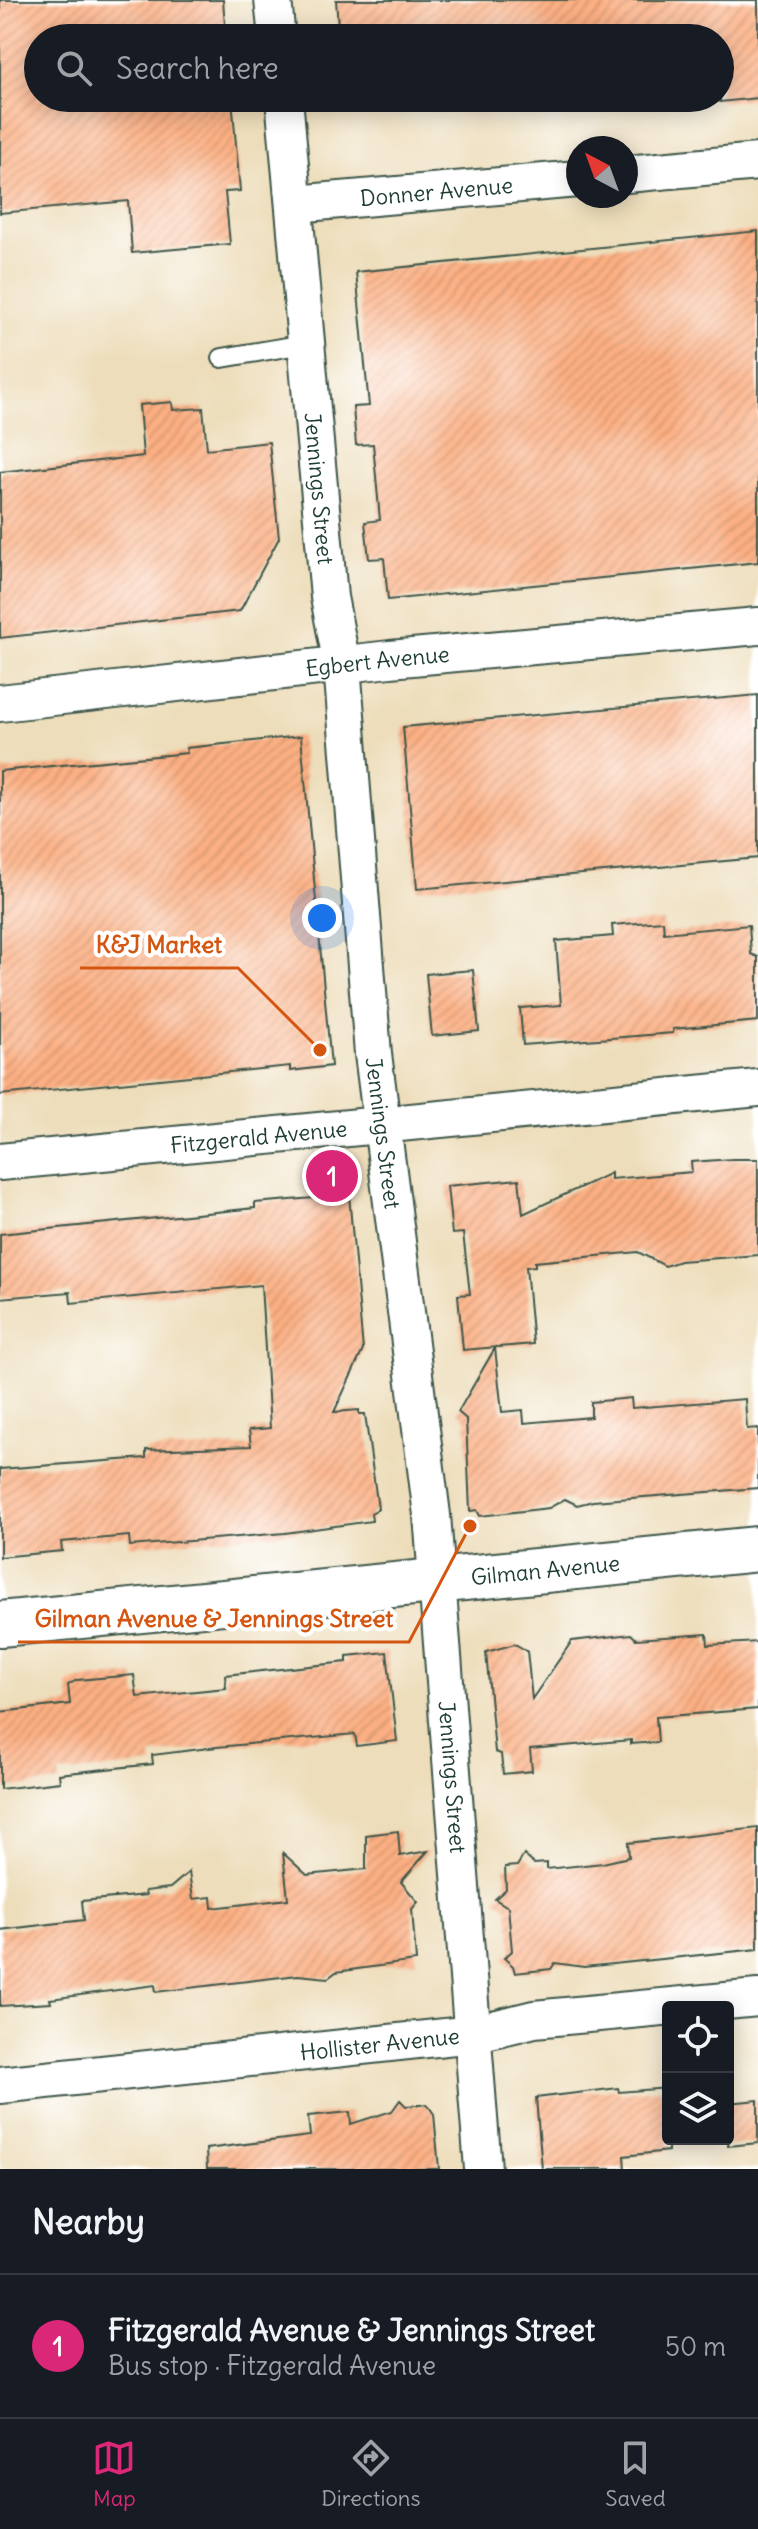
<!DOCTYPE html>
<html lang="en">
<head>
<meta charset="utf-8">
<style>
	:root { --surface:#171b24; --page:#20242c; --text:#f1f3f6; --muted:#9ea1a6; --line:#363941; --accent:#db2777 }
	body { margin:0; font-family:Delius,sans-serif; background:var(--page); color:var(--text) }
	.controls { position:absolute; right:24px; bottom:24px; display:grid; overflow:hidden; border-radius:8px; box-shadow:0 4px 20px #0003 }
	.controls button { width:72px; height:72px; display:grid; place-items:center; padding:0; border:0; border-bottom:2px solid var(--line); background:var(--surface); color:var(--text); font:40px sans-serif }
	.compass { position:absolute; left:566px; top:136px; width:72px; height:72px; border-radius:50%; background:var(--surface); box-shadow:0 4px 20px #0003; rotate:319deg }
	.you { position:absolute; left:322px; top:918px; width:28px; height:28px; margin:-20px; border:6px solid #fff; border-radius:50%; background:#1a73e8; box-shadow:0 0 0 12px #1a73e833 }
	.badge { display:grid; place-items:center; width:52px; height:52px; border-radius:50%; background:var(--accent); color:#fff; font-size:26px; font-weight:700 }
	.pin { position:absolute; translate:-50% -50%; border:4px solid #fff; box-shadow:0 2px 8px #0006 }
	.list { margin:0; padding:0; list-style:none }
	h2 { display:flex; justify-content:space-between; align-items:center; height:104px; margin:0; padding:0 32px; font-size:34px }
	h2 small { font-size:26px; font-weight:400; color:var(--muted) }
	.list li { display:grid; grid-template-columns:52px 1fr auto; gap:24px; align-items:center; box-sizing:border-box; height:144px; padding:0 32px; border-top:2px solid var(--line) }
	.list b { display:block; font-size:30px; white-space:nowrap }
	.list p { margin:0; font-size:26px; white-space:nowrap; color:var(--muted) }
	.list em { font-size:26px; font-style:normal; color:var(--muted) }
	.icon { flex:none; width:44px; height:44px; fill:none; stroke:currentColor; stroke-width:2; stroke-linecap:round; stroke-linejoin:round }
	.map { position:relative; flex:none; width:758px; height:2169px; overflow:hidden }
	.search { position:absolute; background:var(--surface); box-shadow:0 4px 20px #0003; left:24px; right:24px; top:24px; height:88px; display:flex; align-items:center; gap:20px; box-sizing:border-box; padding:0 28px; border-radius:44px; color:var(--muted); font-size:30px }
	.sheet { height:248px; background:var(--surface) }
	nav { display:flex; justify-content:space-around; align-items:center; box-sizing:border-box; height:112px; border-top:2px solid var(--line); background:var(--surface); font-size:22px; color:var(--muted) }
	nav a { display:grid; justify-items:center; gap:4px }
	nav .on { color:var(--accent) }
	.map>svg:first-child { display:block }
</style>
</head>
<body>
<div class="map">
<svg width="758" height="2169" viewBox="0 0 758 2169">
	<defs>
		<pattern id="building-hatch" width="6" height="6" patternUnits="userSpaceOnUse" patternTransform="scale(2)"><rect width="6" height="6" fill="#fcaf82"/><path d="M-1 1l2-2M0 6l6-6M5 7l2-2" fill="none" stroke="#d89771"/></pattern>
	</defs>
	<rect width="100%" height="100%" fill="#fff"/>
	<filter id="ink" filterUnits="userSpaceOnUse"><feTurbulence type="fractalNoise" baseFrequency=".0125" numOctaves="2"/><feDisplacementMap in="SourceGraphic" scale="16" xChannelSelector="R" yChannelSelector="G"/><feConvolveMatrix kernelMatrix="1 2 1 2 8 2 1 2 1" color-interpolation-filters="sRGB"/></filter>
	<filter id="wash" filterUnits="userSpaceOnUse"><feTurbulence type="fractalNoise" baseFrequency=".006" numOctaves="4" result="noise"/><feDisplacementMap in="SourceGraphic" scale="32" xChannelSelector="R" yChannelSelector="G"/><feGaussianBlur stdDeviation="1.8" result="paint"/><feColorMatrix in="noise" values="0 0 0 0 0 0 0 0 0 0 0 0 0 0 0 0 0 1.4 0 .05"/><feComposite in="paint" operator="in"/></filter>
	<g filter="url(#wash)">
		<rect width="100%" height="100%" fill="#edddba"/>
		<g id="blocks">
			<g fill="url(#building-hatch)">
				<path d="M 0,0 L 223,0 L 226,38 L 38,38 L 38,98 L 232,98 L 240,191 L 225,192 L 230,244 L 132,253 L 128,201 L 0,213 Z"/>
				<path d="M 336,0 L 758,0 L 758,98 L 720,102 L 720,38 L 339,38 Z"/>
				<path d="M 758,231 L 758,562 L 388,600 L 384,558 L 369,559 L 365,522 L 380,520 L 373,444 L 356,445 L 353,407 L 369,406 L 356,272 Z"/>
				<path d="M 172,402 L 173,410 L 203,408 L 207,449 L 269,442 L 279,538 L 240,611 L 0,638 L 0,472 L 143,456 L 139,405 Z"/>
				<path d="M 758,695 L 758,858 L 417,889 L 403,727 Z"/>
				<path d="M 301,736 L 331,1066 L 290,1071 L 290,1066 L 0,1095 L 0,771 L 187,753 L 186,748 Z"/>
				<path d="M 663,921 L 664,933 L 749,925 L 751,954 L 758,957 L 758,1021 L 673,1029 L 673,1033 L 523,1045 L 520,1008 L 561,1005 L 556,941 L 613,936 L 612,925 Z"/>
				<path d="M 473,970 L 479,1031 L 432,1036 L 426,974 Z"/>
				<path d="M 733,1159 L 758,1159 L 758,1255 L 680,1261 L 665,1266 L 638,1252 L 535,1262 L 535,1266 L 526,1267 L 533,1344 L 463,1350 L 458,1295 L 470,1294 L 463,1233 L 452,1234 L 447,1186 L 519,1179 L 523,1214 L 611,1173 L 611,1179 L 692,1172 L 691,1162 Z"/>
				<path d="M 349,1195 L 363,1350 L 334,1412 L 359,1410 L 359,1414 L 365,1414 L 378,1509 L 371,1513 L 372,1521 L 285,1533 L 130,1546 L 129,1536 L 61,1542 L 62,1551 L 0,1557 L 0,1469 L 146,1458 L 146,1450 L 251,1446 L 249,1430 L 270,1428 L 261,1285 L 71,1303 L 70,1292 L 0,1298 L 0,1234 L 255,1208 L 255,1203 Z"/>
				<path d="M 495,1348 L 502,1412 L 523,1410 L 524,1423 L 591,1417 L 591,1402 L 631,1398 L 632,1408 L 745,1399 L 747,1429 L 758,1428 L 758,1488 L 593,1501 L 577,1505 L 565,1499 L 549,1508 L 480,1516 L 477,1510 L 470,1511 L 466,1419 L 458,1412 Z"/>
				<path d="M 631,1634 L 636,1639 L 707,1634 L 708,1645 L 758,1642 L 758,1709 L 656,1717 L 658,1742 L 631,1744 L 631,1740 L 530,1749 L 532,1771 L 503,1774 L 501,1754 L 495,1752 L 486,1652 L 515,1644 L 527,1651 L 532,1699 L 572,1641 Z"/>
				<path d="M 387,1652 L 397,1741 L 357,1746 L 355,1734 L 217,1747 L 152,1755 L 153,1764 L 59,1774 L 60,1782 L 0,1789 L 0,1712 L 70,1704 L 68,1685 L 77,1680 L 134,1675 L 137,1697 L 226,1688 L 225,1675 L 347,1662 L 347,1656 Z"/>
				<path d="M 758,1828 L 758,1949 L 584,1967 L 555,1963 L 551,1969 L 515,1973 L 513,1966 L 504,1958 L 512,1951 L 508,1907 L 495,1899 L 506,1889 L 505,1867 L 517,1866 L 524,1855 L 534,1864 L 547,1863 L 547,1869 L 603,1863 L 629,1857 L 628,1843 Z"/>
				<path d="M 398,1831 L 400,1856 L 428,1851 L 401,1882 L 418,1902 L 412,1909 L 416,1961 L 336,1972 L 328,1978 L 298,1975 L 156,1992 L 155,1985 L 50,1999 L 51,2003 L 0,2006 L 0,1930 L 84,1920 L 82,1901 L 146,1895 L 145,1891 L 170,1888 L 189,1872 L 193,1899 L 211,1897 L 212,1908 L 288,1899 L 283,1853 L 307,1875 L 366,1869 L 366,1835 Z"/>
				<path d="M 618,2088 L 619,2092 L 668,2088 L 668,2151 L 624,2156 L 625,2169 L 542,2169 L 536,2098 Z"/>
				<path d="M 400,2100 L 406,2106 L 427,2104 L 434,2114 L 439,2169 L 207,2169 L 206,2149 L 310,2136 L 308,2116 L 350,2112 L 351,2124 L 392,2111 Z"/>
				<path d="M 758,2100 L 758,2143 L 728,2146 L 728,2103 Z"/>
			</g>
		</g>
	</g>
	<g filter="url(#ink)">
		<use href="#blocks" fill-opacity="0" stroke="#3e5548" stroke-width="2"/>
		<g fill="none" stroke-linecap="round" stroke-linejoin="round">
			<defs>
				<path id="service" d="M 222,358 L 304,344"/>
				<g id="minor">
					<path d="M 273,0 L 277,38"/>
					<path id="s1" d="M 284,98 L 329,597 L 342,665 L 373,1054 L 432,1515 L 483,2169"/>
					<path d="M 626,174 L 758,162"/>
					<path id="s2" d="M 295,204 L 578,179"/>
					<path id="s3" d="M 0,703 L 390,659 L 758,626"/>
					<path id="s4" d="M 0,1162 L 758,1088"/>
					<path id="s5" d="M 0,2085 L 473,2034 L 534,2019 L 758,1998"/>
				</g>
				<g id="tertiary">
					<path id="s6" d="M 0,1624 L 758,1549"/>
				</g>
			</defs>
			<use href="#service" stroke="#3e5548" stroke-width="22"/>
			<use href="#minor" stroke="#3e5548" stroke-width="40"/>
			<use href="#tertiary" stroke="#3e5548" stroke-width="48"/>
			<use href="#service" stroke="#fff" stroke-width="18"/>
			<use href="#minor" stroke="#fff" stroke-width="36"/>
			<use href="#tertiary" stroke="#fff" stroke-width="44"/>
		</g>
	</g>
	<g text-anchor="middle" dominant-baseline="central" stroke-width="8" stroke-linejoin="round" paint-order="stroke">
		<g font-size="22" fill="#1f3d34" stroke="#fff">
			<text stroke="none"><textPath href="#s2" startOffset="142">Donner Avenue</textPath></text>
			<text stroke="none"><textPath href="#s1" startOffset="392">Jennings Street</textPath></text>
			<text stroke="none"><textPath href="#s3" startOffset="380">Egbert Avenue</textPath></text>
			<text stroke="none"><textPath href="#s1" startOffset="1040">Jennings Street</textPath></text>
			<text stroke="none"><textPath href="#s4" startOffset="260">Fitzgerald Avenue</textPath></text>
			<text stroke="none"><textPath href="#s6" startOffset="548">Gilman Avenue</textPath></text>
			<text stroke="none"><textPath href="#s1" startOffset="1688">Jennings Street</textPath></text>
			<text stroke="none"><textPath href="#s5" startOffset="382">Hollister Avenue</textPath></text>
		</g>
	</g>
	<path fill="none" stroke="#d45610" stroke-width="3" d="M320 1050L238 968H80M470 1526L409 1642H18"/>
	<g fill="#d45610" stroke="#fff" stroke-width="3">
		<circle cx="320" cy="1050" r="8"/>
		<circle cx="470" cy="1526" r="8"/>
	</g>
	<g font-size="24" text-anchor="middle" font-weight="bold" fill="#d45610" stroke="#fff" stroke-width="8" stroke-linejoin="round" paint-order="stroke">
		<text x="159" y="953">K&amp;J Market</text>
		<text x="214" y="1627">Gilman Avenue &amp; Jennings Street</text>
	</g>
</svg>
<div class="controls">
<button><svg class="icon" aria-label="locate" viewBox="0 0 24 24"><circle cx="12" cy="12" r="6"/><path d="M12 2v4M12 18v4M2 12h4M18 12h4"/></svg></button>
<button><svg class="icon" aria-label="layers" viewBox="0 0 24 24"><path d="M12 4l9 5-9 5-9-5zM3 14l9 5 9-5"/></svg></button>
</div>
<svg class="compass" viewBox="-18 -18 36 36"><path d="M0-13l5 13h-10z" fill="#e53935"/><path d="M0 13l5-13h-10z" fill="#9ea1a6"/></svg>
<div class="you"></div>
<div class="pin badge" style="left:332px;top:1176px">1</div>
<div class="search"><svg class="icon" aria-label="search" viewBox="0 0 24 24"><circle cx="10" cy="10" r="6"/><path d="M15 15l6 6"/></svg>Search here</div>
</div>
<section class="sheet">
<h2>Nearby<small></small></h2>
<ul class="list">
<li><span class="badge">1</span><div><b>Fitzgerald Avenue &amp; Jennings Street</b><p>Bus stop · Fitzgerald Avenue</p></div><em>50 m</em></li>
</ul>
</section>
<nav>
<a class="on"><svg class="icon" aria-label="map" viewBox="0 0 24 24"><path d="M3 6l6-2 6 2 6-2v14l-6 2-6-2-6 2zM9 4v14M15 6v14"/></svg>Map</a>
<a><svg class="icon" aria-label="directions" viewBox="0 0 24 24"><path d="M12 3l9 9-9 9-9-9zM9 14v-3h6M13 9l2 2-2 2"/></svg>Directions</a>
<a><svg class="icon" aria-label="saved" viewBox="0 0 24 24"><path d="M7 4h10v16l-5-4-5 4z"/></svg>Saved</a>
</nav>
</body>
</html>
